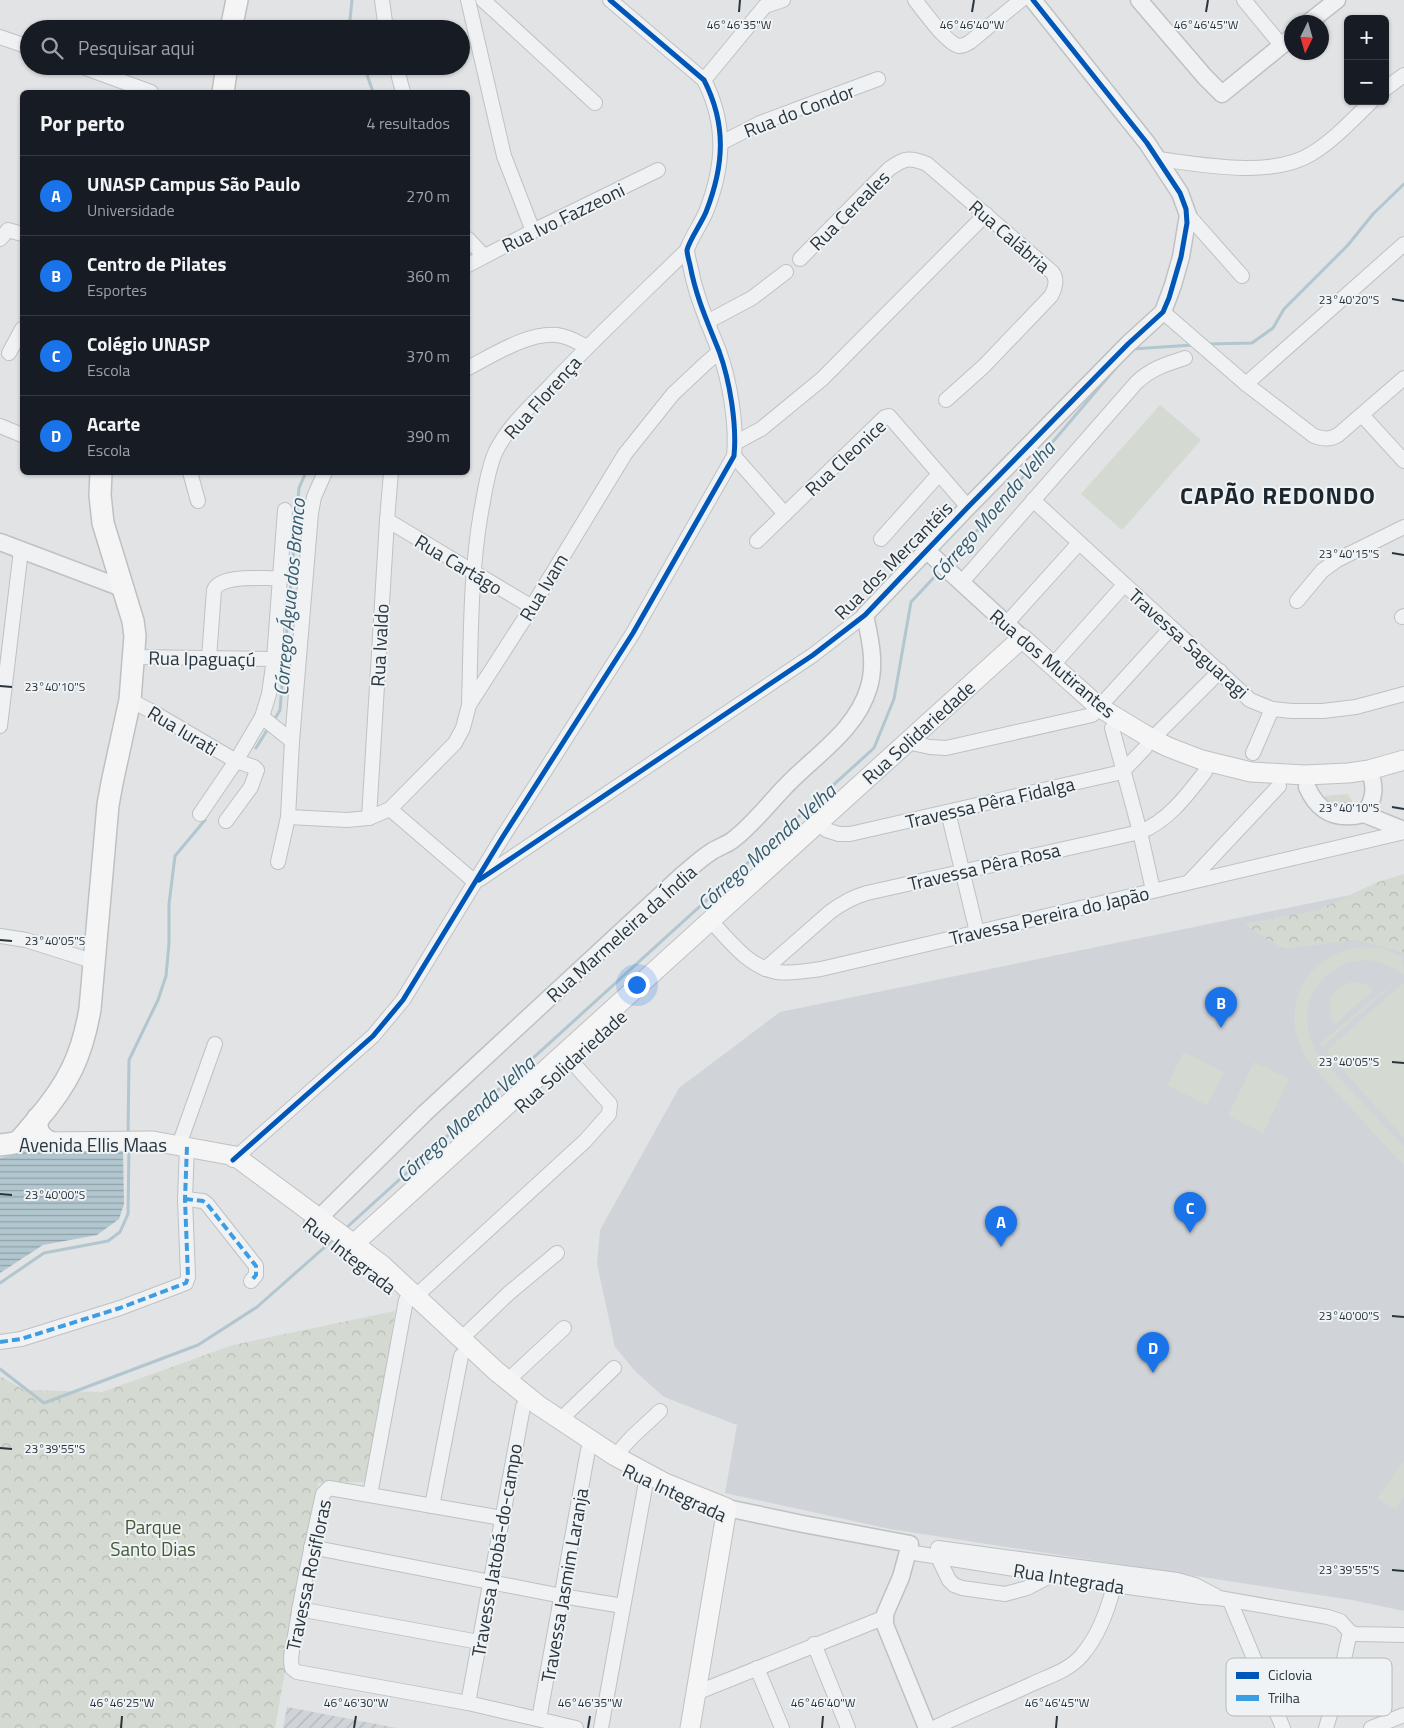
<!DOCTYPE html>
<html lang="pt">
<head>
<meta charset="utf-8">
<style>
	:root { --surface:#171b24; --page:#20242c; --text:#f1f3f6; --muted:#9ea1a6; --line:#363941; --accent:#1a73e8 }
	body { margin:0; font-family:"Titillium Web",sans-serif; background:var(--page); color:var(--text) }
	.controls { position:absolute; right:15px; top:15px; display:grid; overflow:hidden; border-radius:8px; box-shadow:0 1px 4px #0004 }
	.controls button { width:45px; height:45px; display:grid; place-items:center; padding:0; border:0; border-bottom:1px solid var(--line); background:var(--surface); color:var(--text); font:25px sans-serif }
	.compass { position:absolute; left:1284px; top:15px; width:45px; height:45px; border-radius:50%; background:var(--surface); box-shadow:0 1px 4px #0004; rotate:185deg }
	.you { position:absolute; left:636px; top:984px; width:18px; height:18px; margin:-12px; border:4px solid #fff; border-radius:50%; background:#1a73e8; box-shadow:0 0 0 8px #1a73e833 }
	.badge { display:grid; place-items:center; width:32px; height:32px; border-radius:50%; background:var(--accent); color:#fff; font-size:16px; font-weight:700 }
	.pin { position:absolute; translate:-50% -41px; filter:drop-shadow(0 1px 2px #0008) }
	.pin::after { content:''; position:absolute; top:26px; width:18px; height:15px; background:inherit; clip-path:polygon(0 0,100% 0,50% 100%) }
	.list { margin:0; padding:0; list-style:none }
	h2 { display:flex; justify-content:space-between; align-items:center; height:65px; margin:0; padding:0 20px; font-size:21px }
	h2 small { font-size:16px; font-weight:400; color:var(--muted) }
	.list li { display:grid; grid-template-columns:32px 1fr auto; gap:15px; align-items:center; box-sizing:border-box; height:80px; padding:0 20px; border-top:1px solid var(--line) }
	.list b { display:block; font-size:19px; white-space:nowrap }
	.list p { margin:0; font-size:16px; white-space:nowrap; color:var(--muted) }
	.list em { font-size:16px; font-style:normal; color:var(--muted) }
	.icon { flex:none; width:28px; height:28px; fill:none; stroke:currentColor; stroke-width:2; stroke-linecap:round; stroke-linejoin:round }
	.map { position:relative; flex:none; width:1404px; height:1728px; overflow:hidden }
	.search { position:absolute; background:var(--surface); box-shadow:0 1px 4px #0004; left:20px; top:20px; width:450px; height:55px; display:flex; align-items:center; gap:12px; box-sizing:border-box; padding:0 18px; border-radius:28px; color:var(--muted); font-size:19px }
	.panel { position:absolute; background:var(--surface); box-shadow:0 1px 4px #0004; left:20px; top:90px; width:450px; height:385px; border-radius:8px }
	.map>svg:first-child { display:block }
</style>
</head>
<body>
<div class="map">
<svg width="1404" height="1728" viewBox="0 0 1404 1728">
	<defs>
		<pattern id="industrial-furrows" width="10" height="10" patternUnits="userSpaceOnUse" patternTransform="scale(1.25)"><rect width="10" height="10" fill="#d0d4d8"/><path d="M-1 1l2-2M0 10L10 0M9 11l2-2" fill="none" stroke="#b3b7ba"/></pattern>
		<pattern id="forest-crowns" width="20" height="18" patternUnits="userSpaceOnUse" patternTransform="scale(1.25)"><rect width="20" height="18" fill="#d4d9d1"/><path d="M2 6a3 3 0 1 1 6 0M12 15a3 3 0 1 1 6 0" fill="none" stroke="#b6bbb4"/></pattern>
		<pattern id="water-rules" width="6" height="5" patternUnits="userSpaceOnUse" patternTransform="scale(1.25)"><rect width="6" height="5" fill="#b1c6ce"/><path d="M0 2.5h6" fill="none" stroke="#90a2a8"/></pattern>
	</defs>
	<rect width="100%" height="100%" fill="#e1e3e5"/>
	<path fill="#d0d4d8" d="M 1404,884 L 1404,1611 L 1352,1600 L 890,1529 L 725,1493 L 737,1425 L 664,1397 L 636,1372 L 615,1347 L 597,1264 L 600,1230 L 679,1088 L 780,1012 Z"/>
	<path fill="url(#industrial-furrows)" d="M 287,1707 L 397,1728 L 283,1728 Z"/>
	<g fill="url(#forest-crowns)">
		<path d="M 1348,794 L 1352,801 L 1352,808 L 1337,807 L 1324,798 L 1325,796 Z"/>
		<path d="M 1404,874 L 1404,953 L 1356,940 L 1282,949 L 1244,924 L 1318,910 L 1378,882 Z"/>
		<path d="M 395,1311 L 369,1482 L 318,1483 L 275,1728 L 0,1728 L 0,1376 L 24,1390 L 102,1392 L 233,1345 Z"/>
	</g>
	<g fill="#d4d9d1">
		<path d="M 1160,405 L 1201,440 L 1122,530 L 1081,494 Z"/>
		<path d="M 1359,947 L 1382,948 L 1403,957 L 1404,976 C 1351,929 1276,996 1321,1058 L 1404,1147 L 1404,1166 L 1312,1066 C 1275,1017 1299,957 1359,947 Z"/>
		<path d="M 1353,982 L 1367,985 L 1373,990 L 1335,1024 C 1322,1006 1332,987 1353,982 Z"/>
		<path d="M 1403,983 L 1404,984 L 1404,1138 L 1326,1051 Z"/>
		<path d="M 1390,985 L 1391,986 L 1322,1047 L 1319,1044 Z"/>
		<path d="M 1184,1052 L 1224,1072 L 1207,1105 L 1167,1085 Z"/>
		<path d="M 1254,1062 L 1289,1079 L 1263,1133 L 1228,1116 Z"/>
		<path d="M 1404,1461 L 1404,1497 L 1395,1509 L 1377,1498 Z"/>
	</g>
	<path fill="url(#water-rules)" d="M 24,1152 L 123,1152 L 124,1204 L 119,1219 L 97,1235 L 43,1245 L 0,1273 L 0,1158 Z"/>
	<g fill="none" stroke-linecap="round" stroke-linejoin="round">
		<g stroke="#b1c6ce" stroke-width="3">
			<path d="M 349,29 L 352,0"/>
			<path d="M 364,66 L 373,92"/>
			<path d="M 1207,344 L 1252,343 L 1273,328 L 1284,309 L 1348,245 L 1373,214 L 1404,184"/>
			<path d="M 1132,349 L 1193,345"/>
			<path d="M 948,563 L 970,539 L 1120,363"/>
			<path d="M 285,652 L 299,488 L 306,472"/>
			<path d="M 274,720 L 280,710 L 284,661"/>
			<path d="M 256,748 L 269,727"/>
			<path d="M 128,1135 L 129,1060 L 158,1000 L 166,976 L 169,943 L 169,904 L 175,856 L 205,820"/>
			<path d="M 345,1229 L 874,748 L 894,699 L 911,602 L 940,571"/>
			<path d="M 0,1283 L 44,1253 L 108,1241 L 120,1232 L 128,1214 L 129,1146"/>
			<path d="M 0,1369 L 44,1403 L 198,1345 L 257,1307 L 335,1238"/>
		</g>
		<defs>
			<g id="minor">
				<path d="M 382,0 L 386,29"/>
				<path d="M 468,0 L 504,156 L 533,231"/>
				<path d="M 483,0 L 595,103"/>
				<path d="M 915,0 C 923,10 947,44 959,46 C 964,46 967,44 970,42 L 1021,0"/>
				<path d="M 1244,0 L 1281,45"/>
				<path d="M 0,37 L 29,47"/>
				<path d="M 80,66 L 151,92"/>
				<path d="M 396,66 L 403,92"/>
				<path d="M 704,80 L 765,6 L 783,0"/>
				<path d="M 1385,89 L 1404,75"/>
				<path d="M 721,143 L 760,123 L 878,79"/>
				<path d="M 1158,159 C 1203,165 1272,178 1311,154 C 1334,140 1353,119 1372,101"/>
				<path d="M 1188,215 L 1242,276"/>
				<path d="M 0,239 L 8,230 L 22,234"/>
				<path d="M 468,239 L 484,256"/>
				<path d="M 800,259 L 889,169 C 904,158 909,157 927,164 L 1052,272 C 1058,279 1055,289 1051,296 L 984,366 L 946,400"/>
				<path d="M 468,265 L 533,231 L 658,170"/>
				<path d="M 1163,312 L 1246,384 L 1314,436 C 1323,439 1330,440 1338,435 L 1404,378"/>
				<path d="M 707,322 L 752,298 L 786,272"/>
				<path d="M 9,353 L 22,329"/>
				<path d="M 468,368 C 493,355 533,329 562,336 C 571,338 579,343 587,347"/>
				<path d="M 1246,384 L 1404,244"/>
				<path d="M 1362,415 L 1404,461"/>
				<path d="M 0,426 L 22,435"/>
				<path d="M 735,443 L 761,429 L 822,379 L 986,214"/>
				<path d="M 734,456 L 785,514"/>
				<path d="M 190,472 L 198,501"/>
				<path d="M 1033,500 L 1250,700 L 1272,709 L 1292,711 L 1323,711 L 1356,707 L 1404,694"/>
				<path d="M 387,520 L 532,607"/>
				<path d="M 881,539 L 939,474"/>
				<path d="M 757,541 L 885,417 L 889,416 L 968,507"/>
				<path d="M 961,583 L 1136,383 C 1150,369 1166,364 1185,358"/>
				<path d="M 1297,601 L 1322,571 L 1337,560 L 1404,527"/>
				<path d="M 1402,617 L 1404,616"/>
				<path d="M 1006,624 L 1079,543"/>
				<path d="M 134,657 L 274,659 L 287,655 L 298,659"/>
				<path d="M 209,658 L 214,590 C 221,574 262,579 279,578"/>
				<path d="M 1052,666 L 1124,585"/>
				<path d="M 130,700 L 151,711 L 236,761 L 254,767 L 257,770 L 251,787 L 226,821"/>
				<path d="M 469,705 C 471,640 470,576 481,512 C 485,492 487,472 495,453 C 507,427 531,406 550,386 C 594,339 641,295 687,250"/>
				<path d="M 262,717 L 292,741"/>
				<path d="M 0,726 L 21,550"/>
				<path d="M 1112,728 L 1140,832 L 1153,890"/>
				<path d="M 1152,739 L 1220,671"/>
				<path d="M 907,742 L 930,747 L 946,748 L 1092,715 L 1171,628"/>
				<path d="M 1253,753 L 1272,709"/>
				<path d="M 390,809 L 475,882"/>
				<path d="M 948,812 L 977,932"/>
				<path d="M 200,814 L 236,761 L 262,717 L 269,694 L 274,659 L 285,510"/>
				<path d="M 288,817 L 347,820 L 369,818 L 390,809 L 455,743 L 463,728 L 469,705 L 532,607 L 625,454 L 673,394 L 706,363 L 719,352"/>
				<path d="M 369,818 L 387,520 L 391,472"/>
				<path d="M 826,830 L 839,834 L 850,834 L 1122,772 L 1145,748"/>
				<path d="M 278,862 L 288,817 L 292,741 L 311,513 L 314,497 L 325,472"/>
				<path d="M 480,879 L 813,655 L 865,615"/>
				<path d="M 1189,882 L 1279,786"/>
				<path d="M 710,920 C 729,940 748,967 777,972 C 792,974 806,971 821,969 L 1404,832"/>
				<path d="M 0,936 L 26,940 L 95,962"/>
				<path d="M 765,969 L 830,912 C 842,903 853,897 867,893 L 1140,832 C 1168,821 1187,795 1205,772"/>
				<path d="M 179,1145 L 215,1044"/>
				<path d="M 233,1160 L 373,1036 L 403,1000 L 502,838 L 633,633 L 734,456 C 737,425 730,381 719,351 C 707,321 696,297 690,265 C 689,261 687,254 687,250 C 689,241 702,222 706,212 C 724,166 727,125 704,80 L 610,0"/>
				<path d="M 185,1199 L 203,1201 L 207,1204 L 256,1266 L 256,1275 L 251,1281"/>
				<path d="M 416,1296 L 585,1141 L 609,1114 L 610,1104 L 564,1053"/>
				<path d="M 461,1339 L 509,1293 L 557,1253"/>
				<path d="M 0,1342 L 21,1339 L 120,1308 L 186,1283 L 188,1277 L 185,1199 L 187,1146"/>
				<path d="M 507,1381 L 564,1328"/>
				<path d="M 560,1420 L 614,1368"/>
				<path d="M 615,1456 L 632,1437 L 660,1411"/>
				<path d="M 370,1495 L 406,1300"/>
				<path d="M 432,1506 L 461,1356"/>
				<path d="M 502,1518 L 329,1488 L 323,1494 C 313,1539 303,1584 296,1630 C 294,1642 289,1657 292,1668 L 297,1672 L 468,1703 L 576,1728"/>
				<path d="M 311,1547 L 562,1596 L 623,1606"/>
				<path d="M 938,1548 L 1177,1580 L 1195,1585 L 1216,1596"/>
				<path d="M 908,1552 L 1114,1585 L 1201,1597 L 1219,1598 L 1328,1617 L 1340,1621 L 1350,1632 L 1355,1634 L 1404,1635"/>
				<path d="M 938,1557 L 949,1580 L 954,1585 L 962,1588 L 1005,1594 L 1027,1588 L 1052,1575"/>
				<path d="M 1230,1601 L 1283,1728"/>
				<path d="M 299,1609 L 479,1642"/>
				<path d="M 814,1644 L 848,1728"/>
				<path d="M 757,1668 L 782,1728"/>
				<path d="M 696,1693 L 883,1618"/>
				<path d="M 468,1703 L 523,1407 L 528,1398"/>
				<path d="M 539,1719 L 588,1450"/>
				<path d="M 601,1728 L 646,1482"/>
				<path d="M 934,1728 C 966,1712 1000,1699 1032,1684 C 1049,1676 1070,1670 1082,1655 C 1099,1635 1108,1610 1114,1585"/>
				<path d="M 1326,1728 L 1337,1691 L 1350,1632"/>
				<path d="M 1371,1728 L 1404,1715"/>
			</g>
			<g id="tertiary">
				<path d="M 1139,0 L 1205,77 L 1222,94 L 1292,37"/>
				<path d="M 1309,22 L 1337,0"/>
				<path d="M 0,542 L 122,588"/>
				<path d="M 926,550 L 1022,638"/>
				<path d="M 1307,787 C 1318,812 1336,821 1364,814 C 1375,799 1376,787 1369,770"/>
				<path d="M 1364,814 L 1404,830"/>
				<path d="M 312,1225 L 425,1113 L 681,876 C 691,868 700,859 711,852 C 718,847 727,845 734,839 C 752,825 766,807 782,790 C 812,757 856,732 869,687 C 876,663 870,639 865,615 L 968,507 L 1128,344 L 1163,312 L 1173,285 L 1181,257 L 1188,215 L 1180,193 L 1147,143 L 1033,0"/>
				<path d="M 727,1508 L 803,1524 L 910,1544 L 901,1577 L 885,1614 L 885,1625 L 927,1728"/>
			</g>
			<g id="secondary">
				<path d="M 34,1142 L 153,1141 L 235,1156 L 382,1265 L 496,1371 L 538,1405 L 615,1456 L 665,1483 L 727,1508 L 690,1728"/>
				<path d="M 347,1250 L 1022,638 L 1099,707 L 1152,739 L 1168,747 L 1202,760 L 1251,772 L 1305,775 L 1348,773 L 1369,770 L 1404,760"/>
			</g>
			<g id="primary">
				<path d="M 231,29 L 237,0"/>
				<path d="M 223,92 L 227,66"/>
				<path d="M 38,1118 C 35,1129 39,1137 49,1142"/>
				<path d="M 0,1145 C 6,1144 14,1144 19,1141 C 25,1135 31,1127 37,1120 C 68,1084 82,1056 90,1009 L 108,805 L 112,783 L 130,700 L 135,636 L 133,621 L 103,523 L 100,495 L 101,472"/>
			</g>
		</defs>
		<use href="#minor" stroke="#bfc1c3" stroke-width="16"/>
		<use href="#tertiary" stroke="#bfc1c3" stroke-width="19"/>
		<use href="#secondary" stroke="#bfc1c3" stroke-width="21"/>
		<use href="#primary" stroke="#bec1c3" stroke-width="24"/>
		<use href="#minor" stroke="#f0f1f3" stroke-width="14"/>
		<use href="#tertiary" stroke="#f0f1f3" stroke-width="16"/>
		<use href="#secondary" stroke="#f5f5f6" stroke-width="19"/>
		<use href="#primary" stroke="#f5f5f6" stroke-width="21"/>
		<g stroke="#3d9de3" stroke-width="4" stroke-dasharray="8 4" stroke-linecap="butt">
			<path d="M 185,1199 L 203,1201 L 207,1204 L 256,1266 L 256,1275 L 251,1281"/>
			<path d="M 0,1342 L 21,1339 L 120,1308 L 186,1283 L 188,1277 L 185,1199 L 187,1146"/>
		</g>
		<defs>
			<g id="cycleway">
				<path d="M 479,880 L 813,655 L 865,615 L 968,507 L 1128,344 L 1163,312 L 1169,298 L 1181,257 L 1187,223 L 1186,209 L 1180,193 L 1147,143 L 1033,0"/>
				<path d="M 233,1160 L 373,1036 L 403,1000 L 502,838 L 633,633 L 734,456 C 737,425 730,381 719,351 C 707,321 696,297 690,265 C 689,261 687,254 687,250 C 689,241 702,222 706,212 C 724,166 727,125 704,80 L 610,0"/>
			</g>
		</defs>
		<use href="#cycleway" stroke="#eff3f5" stroke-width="8"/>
		<use href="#cycleway" stroke="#0057b8" stroke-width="5"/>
	</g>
	<path fill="none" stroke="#2a353d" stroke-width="2" d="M 739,12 L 740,0M 972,12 L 974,0M 1206,12 L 1208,0M 1392,299 L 1404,301M 1392,553 L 1404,555M 0,686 L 12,687M 1392,807 L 1404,809M 0,940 L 12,941M 1392,1062 L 1404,1063M 0,1194 L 12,1195M 1392,1316 L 1404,1317M 0,1448 L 12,1449M 1392,1570 L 1404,1571M 121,1728 L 122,1716M 354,1728 L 356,1716M 588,1728 L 590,1716M 822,1728 L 823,1716M 1056,1728 L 1057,1716"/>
	<g text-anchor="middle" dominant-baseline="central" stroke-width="4" stroke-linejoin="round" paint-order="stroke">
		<g font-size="19" fill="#2a353d" stroke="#eff3f5">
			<text transform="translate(799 110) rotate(-21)">Rua do Condor</text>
			<text transform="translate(849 210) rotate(-45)">Rua Cereales</text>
			<text transform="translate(563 217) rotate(-26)">Rua Ivo Fazzeoni</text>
			<text transform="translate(1010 236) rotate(41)">Rua Calábria</text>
			<text transform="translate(542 397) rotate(-48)">Rua Florença</text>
			<text transform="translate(845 457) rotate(-43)">Rua Cleonice</text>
			<text transform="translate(893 560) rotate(-45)">Rua dos Mercantéis</text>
			<text transform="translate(459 564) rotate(31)">Rua Cartágo</text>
			<text transform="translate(543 587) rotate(-59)">Rua Ivam</text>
			<text transform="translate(1189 643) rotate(42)">Travessa Saguaragi</text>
			<text transform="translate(379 645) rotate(-87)">Rua Ivaldo</text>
			<text transform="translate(202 658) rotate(1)">Rua Ipaguaçú</text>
			<text transform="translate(1053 663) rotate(40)">Rua dos Mutirantes</text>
			<text transform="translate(183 730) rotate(31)">Rua Iurati</text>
			<text transform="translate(918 732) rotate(-42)">Rua Solidariedade</text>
			<text transform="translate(990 802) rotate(-13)">Travessa Pêra Fidalga</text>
			<text transform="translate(984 866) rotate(-13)">Travessa Pêra Rosa</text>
			<text transform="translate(1049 915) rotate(-13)">Travessa Pereira do Japão</text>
			<text transform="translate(621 933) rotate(-42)">Rua Marmeleira da Índia</text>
			<text transform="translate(570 1061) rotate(-42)">Rua Solidariedade</text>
			<text x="93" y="1144">Avenida Ellis Maas</text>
			<text transform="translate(350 1255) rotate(38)">Rua Integrada</text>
			<text transform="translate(675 1492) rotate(25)">Rua Integrada</text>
			<text transform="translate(496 1550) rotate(-80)">Travessa Jatobá-do-campo</text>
			<text transform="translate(308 1575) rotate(-78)">Travessa Rosifloras</text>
			<text transform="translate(1069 1578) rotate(9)">Rua Integrada</text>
			<text transform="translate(564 1585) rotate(-80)">Travessa Jasmim Laranja</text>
		</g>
		<g font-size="19" fill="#455838" stroke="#eff3f5">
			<text x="153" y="1526">Parque<tspan x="153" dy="22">Santo Dias</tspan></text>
		</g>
		<g font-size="20" font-style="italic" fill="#375c6d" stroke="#eff3f5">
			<text transform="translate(992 511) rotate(-49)">Córrego Moenda Velha</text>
			<text transform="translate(289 597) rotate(-85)">Córrego Água dos Branco</text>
			<text transform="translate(766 847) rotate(-42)">Córrego Moenda Velha</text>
			<text transform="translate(465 1119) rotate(-42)">Córrego Moenda Velha</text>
		</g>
		<g font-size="24" font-weight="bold" letter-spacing="1" fill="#1c262e" stroke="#eff3f5">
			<text x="1278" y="495">CAPÃO REDONDO</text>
		</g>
	</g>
	<rect x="1226" y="1658" width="166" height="58" rx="8" fill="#eff3f5" stroke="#b4babe" stroke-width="1"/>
	<rect x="1236" y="1672" width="23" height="7" fill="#0057b8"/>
	<rect x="1236" y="1695" width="23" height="6" fill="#3d9de3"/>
	<g font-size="14" fill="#2a353d">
		<text x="1268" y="1680">Ciclovia</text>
		<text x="1268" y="1703">Trilha</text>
	</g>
	<g font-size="12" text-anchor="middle" fill="#2a353d" stroke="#eff3f5" stroke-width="4" stroke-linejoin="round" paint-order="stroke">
		<text x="739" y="29">46°46'35"W</text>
		<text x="972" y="29">46°46'40"W</text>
		<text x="1206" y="29">46°46'45"W</text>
		<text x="1349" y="304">23°40'20"S</text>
		<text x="1349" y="558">23°40'15"S</text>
		<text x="55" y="691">23°40'10"S</text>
		<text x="1349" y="812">23°40'10"S</text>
		<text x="55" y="945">23°40'05"S</text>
		<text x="1349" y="1066">23°40'05"S</text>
		<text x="55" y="1199">23°40'00"S</text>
		<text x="1349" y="1320">23°40'00"S</text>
		<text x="55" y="1453">23°39'55"S</text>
		<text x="1349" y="1574">23°39'55"S</text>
		<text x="122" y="1707">46°46'25"W</text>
		<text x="356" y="1707">46°46'30"W</text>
		<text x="590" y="1707">46°46'35"W</text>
		<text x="823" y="1707">46°46'40"W</text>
		<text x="1057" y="1707">46°46'45"W</text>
	</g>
</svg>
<div class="controls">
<button>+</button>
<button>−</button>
</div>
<svg class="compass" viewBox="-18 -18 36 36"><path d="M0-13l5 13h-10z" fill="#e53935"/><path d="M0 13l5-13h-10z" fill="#9ea1a6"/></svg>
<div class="you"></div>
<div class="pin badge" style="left:1001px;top:1247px">A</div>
<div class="pin badge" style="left:1221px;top:1028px">B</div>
<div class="pin badge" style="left:1190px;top:1233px">C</div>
<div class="pin badge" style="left:1153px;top:1373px">D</div>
<div class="search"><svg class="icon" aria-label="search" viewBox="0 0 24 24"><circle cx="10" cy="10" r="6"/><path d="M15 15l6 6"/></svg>Pesquisar aqui</div>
<section class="panel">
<h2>Por perto<small>4 resultados</small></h2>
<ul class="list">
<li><span class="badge">A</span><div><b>UNASP Campus São Paulo</b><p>Universidade</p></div><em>270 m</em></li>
<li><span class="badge">B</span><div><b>Centro de Pilates</b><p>Esportes</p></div><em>360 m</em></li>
<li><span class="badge">C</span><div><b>Colégio UNASP</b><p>Escola</p></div><em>370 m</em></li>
<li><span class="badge">D</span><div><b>Acarte</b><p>Escola</p></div><em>390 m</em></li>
</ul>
</section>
</div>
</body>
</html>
